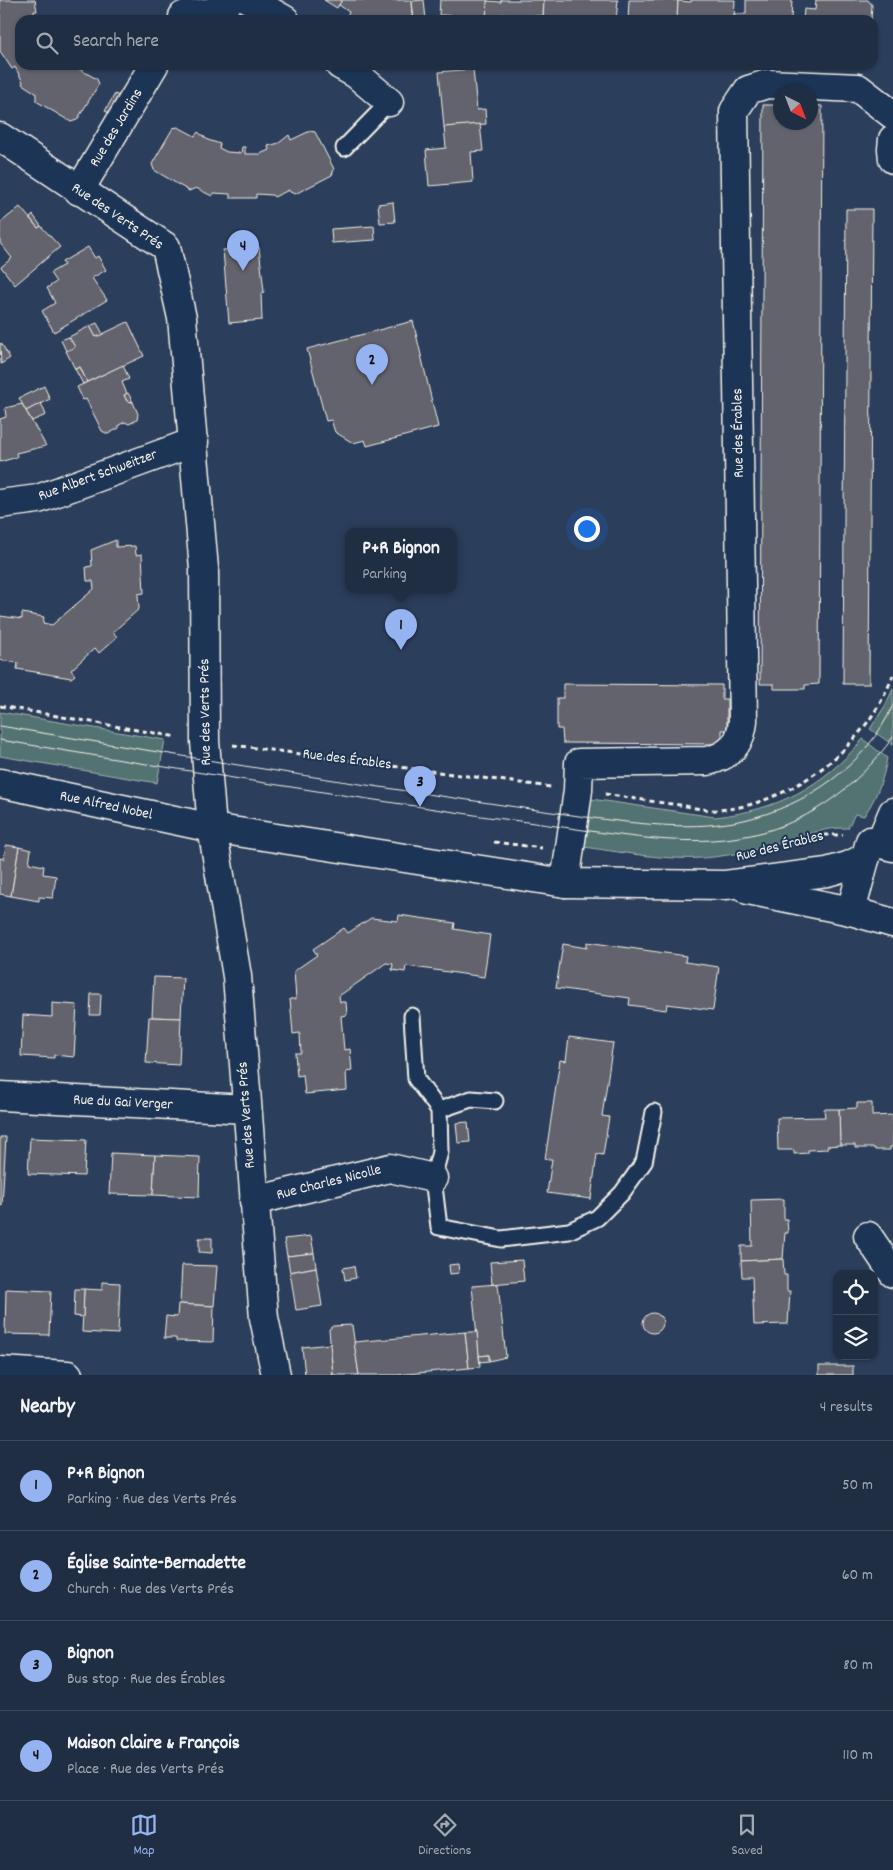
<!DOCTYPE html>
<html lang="en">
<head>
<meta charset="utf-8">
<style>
	:root { --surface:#202e44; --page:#2d3a4f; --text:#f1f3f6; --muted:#a2a8b2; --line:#3d4a5d; --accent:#95b2f1 }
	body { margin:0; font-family:Dekko,sans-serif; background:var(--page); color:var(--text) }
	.controls { position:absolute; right:15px; bottom:15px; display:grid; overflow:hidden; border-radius:10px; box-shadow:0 1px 4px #0004 }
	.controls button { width:45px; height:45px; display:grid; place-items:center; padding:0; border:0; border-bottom:1px solid var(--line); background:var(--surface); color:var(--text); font:25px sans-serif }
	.compass { position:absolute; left:773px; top:85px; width:45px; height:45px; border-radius:50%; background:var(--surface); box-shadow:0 1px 4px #0004; rotate:138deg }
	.you { position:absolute; left:586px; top:528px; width:18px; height:18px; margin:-12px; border:4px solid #fff; border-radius:50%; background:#1a73e8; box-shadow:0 0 0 8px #1a73e833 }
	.badge { display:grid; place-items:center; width:32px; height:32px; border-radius:50%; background:var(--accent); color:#111; font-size:16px; font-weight:700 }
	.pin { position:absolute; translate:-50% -41px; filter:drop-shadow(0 1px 2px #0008) }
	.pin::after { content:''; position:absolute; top:26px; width:18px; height:15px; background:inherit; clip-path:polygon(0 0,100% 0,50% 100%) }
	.popup { position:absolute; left:345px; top:528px; width:112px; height:65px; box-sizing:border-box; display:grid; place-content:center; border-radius:10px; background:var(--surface); filter:drop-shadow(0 1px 4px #0005); font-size:16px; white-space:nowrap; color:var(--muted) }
	.popup b { font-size:19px; color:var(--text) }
	.popup::after { content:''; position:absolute; left:50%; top:100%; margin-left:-10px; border:10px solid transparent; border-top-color:var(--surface) }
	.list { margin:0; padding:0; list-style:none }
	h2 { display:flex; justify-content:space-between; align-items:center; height:65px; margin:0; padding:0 20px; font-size:21px }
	h2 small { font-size:16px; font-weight:400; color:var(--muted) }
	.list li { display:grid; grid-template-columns:32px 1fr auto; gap:15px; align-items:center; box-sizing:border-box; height:90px; padding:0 20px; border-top:1px solid var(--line) }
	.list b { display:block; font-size:19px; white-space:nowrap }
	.list p { margin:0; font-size:16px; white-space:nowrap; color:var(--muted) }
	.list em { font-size:16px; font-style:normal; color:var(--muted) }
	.icon { flex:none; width:28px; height:28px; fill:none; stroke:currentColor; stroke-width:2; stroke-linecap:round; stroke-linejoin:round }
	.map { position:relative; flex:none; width:893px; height:1375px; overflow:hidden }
	.search { position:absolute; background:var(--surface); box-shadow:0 1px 4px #0004; left:15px; right:15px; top:15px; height:55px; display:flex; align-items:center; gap:12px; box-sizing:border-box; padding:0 18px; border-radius:15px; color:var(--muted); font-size:19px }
	.sheet { height:425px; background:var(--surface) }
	nav { display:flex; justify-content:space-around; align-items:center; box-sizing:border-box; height:70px; border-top:1px solid var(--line); background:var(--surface); font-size:14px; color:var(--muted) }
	nav a { display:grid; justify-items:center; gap:2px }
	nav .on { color:var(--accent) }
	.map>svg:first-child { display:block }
</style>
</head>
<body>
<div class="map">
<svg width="893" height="1375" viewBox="0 0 893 1375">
	<rect width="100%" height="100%" fill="#2b3e5b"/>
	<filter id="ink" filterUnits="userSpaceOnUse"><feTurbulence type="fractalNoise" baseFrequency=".02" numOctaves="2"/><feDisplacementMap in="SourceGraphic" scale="10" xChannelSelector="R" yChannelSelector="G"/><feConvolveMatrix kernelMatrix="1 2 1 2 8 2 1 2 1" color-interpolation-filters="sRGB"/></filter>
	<g filter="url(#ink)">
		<g fill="#537372" stroke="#a4b2ad">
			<path d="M 893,689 L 893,745 L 870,729 L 885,706 Z"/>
			<path d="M 0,712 L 165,740 L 157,783 L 0,756 Z"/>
			<path d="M 863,739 L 887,758 C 884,779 876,798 864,816 L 855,814 L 848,828 C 818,827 798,839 770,846 C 754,850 737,854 721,856 C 678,863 627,853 584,847 L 591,799 L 715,817 C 778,810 822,787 863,739 Z"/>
		</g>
		<g fill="#63646d" stroke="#f4f1e8">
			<path d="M 0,0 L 35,0 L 37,11 L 34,11 L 35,20 L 20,20 L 20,65 L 82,65 L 79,69 L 97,79 L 99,84 L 77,120 L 71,122 L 36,101 L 36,93 L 22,84 L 23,82 L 15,67 L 12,69 L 0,51 Z"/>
			<path d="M 324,0 L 342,0 L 337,8 Z"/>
			<path d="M 342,0 L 412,0 L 413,20 L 344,20 L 349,12 L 339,5 Z"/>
			<path d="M 424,0 L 426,20 L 414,20 L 412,1 Z"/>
			<path d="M 440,0 L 488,0 L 486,17 L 439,15 Z"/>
			<path d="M 501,0 L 544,0 L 543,16 L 500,14 L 500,20 L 486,20 L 487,1 L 501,2 Z"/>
			<path d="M 544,0 L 618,0 L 616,20 L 543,20 Z"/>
			<path d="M 629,0 L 678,0 L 677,20 L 628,20 Z"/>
			<path d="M 691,0 L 735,0 L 734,20 L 677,20 L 678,1 L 691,2 Z"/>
			<path d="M 746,0 L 792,0 L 791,20 L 734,20 L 734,14 L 746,14 Z"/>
			<path d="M 816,0 L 868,0 L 872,5 L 871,20 L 803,20 L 804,9 L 815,10 Z"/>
			<path d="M 473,69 L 477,110 L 485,109 L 486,124 L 444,127 L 439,72 Z"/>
			<path d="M 115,94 L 119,96 L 109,113 L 105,111 Z"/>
			<path d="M 777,100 L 780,100 L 780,122 L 810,122 L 810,105 L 822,106 L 819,684 L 805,685 L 805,689 L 774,689 L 774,684 L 760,684 L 763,105 L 777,105 Z"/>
			<path d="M 480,124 L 483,151 L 471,152 L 473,182 L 429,186 L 426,150 L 446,148 L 444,127 Z"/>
			<path d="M 178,127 L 195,136 L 198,132 L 208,140 L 220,144 L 219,148 L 227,152 L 241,153 L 242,147 L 245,147 L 245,154 L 260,154 L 269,150 L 268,146 L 279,143 L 289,135 L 291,140 L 310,131 L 315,132 L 334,169 L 332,175 L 295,194 L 290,192 L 289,190 L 274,197 L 272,195 L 256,194 L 256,198 L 230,198 L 230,194 L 214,193 L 212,196 L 196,188 L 189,191 L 154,170 L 152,164 L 173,128 Z"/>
			<path d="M 393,202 L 395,222 L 380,223 L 378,204 Z"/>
			<path d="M 20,207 L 38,228 L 41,226 L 60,247 L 15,285 L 1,267 L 12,258 L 0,243 L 0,223 Z"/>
			<path d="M 846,209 L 872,209 L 869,684 L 843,684 Z"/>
			<path d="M 33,215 L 41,226 L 38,228 L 30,218 Z"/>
			<path d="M 374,226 L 375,240 L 332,243 L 331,229 Z"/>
			<path d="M 88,247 L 95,258 L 98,256 L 106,270 L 92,278 L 107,300 L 54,332 L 42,311 L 55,303 L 47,288 L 56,282 L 50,273 L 64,265 L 62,262 Z"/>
			<path d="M 259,247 L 264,292 L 261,293 L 262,320 L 229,323 L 223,250 Z"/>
			<path d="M 413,321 L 438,427 L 367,446 L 365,440 L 353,443 L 335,432 L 331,420 L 326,421 L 307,349 Z"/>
			<path d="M 128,322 L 144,356 L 87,382 L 80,367 L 75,369 L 66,351 L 75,347 L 69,337 L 90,326 L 96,337 Z"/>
			<path d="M 97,323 L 103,334 L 96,337 L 90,326 Z"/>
			<path d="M 69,337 L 75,347 L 66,351 L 61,340 Z"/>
			<path d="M 1,343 L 10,358 L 1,364 L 0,344 Z"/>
			<path d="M 123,365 L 129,379 L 122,382 L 127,394 L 124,395 L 127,401 L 133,402 L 138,414 L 137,420 L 129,424 L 125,422 L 119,425 L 119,428 L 108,434 L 102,431 L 86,399 L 83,400 L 77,387 Z"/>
			<path d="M 80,367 L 87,382 L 83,384 L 75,369 Z"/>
			<path d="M 44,386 L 50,399 L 26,411 L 19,398 Z"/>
			<path d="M 128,393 L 133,402 L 127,401 L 124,395 Z"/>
			<path d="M 41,403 L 46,415 L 32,421 L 26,411 Z"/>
			<path d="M 22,404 L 46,446 L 16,453 L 17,457 L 0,462 L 0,419 L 6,417 L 5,408 Z"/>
			<path d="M 116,540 L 116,547 L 135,546 L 136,555 L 142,554 L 144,593 L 138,594 L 139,609 L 113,632 L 117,637 L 99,653 L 95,648 L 71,670 L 75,675 L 71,678 L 17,669 L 18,663 L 0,660 L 0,616 L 22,619 L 22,613 L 44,617 L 43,623 L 52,625 L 94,589 L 93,581 L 87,581 L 86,567 L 92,566 L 91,550 Z"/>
			<path d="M 563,684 L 722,685 L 722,699 L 727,699 L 727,730 L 722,730 L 722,744 L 563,743 L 562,729 L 557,729 L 557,698 L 563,698 Z"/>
			<path d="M 6,845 L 19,847 L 11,896 L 0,894 L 0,858 L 4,859 Z"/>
			<path d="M 19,847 L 31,850 L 29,863 L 44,866 L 43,874 L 56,876 L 53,898 L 39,897 L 39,901 L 11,896 Z"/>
			<path d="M 399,915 L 455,923 L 454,929 L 490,935 L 484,977 L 406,966 L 405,972 L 392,970 L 393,964 L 386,963 L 339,996 L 340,1002 L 346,1002 L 347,1015 L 341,1016 L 344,1050 L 350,1049 L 352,1071 L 346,1072 L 347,1090 L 305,1094 L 303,1075 L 297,1076 L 295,1053 L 301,1053 L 300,1033 L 293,1034 L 290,999 L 296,999 L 294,971 L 317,955 L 313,949 L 344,928 L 348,933 L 371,918 L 398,921 Z"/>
			<path d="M 587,942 L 686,956 L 685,962 L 719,967 L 713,1010 L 667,1004 L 666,1010 L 629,1005 L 630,998 L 556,988 L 563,944 L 587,948 Z"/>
			<path d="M 154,977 L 183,978 L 181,1018 L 152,1017 Z"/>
			<path d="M 91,994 L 101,994 L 100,1015 L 90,1015 Z"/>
			<path d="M 52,1003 L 77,1005 L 74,1057 L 54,1055 L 54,1058 L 21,1056 L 23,1015 L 52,1017 Z"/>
			<path d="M 149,1017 L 181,1018 L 179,1065 L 146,1063 Z"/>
			<path d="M 569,1037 L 613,1043 L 602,1116 L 609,1117 L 603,1155 L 597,1154 L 591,1199 L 547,1193 L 552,1159 L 545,1159 L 560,1060 L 566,1061 Z"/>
			<path d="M 857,1103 L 872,1103 L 872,1116 L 893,1115 L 893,1147 L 890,1147 L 890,1150 L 875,1150 L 875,1148 L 855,1148 L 855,1145 L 840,1145 L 839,1109 L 857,1108 Z"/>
			<path d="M 824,1109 L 839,1109 L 840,1145 L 827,1146 L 827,1149 L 808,1150 L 808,1153 L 794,1154 L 794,1150 L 778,1150 L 777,1118 L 825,1117 Z"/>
			<path d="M 468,1122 L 470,1142 L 458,1143 L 456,1123 Z"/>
			<path d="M 0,1137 L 6,1137 L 2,1206 L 0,1205 Z"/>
			<path d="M 30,1138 L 86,1140 L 84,1176 L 28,1174 Z"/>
			<path d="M 111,1153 L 155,1155 L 153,1195 L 109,1194 Z"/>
			<path d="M 155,1155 L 200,1157 L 199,1197 L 153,1195 Z"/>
			<path d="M 784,1199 L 784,1219 L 787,1219 L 788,1233 L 785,1233 L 783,1259 L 741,1261 L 741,1246 L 752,1246 L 751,1200 Z"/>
			<path d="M 311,1236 L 314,1253 L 287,1256 L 284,1239 Z"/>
			<path d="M 199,1238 L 212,1238 L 212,1253 L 199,1252 Z"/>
			<path d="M 314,1253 L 316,1267 L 290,1272 L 287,1256 Z"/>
			<path d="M 783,1259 L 784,1275 L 787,1275 L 787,1291 L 790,1291 L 788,1324 L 754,1325 L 752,1277 L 742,1277 L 741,1261 Z"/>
			<path d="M 522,1260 L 524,1281 L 492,1284 L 490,1262 Z"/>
			<path d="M 458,1264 L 459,1273 L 450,1274 L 449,1265 Z"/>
			<path d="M 182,1265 L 217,1266 L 214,1306 L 180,1304 Z"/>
			<path d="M 354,1266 L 356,1278 L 345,1280 L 343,1268 Z"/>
			<path d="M 316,1267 L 322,1306 L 296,1310 L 290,1272 Z"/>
			<path d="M 102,1282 L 120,1283 L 118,1334 L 82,1332 L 84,1289 L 102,1290 Z"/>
			<path d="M 498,1284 L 506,1357 L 489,1361 L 489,1355 L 479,1356 L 472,1286 Z"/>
			<path d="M 6,1289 L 51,1291 L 49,1335 L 5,1334 Z"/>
			<path d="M 75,1289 L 84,1289 L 83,1317 L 74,1316 Z"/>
			<path d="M 178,1304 L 214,1306 L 213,1342 L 176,1341 L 176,1338 L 164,1338 L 166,1316 L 177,1317 Z"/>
			<circle cx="653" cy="1323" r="10"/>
			<path d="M 352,1325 L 359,1375 L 333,1375 L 329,1329 L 333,1326 Z"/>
			<path d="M 465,1332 L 469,1368 L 397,1375 L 359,1375 L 354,1342 Z"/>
			<path d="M 465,1332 L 477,1332 L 480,1367 L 469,1368 Z"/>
			<path d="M 330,1344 L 333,1375 L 305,1375 L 302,1347 Z"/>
			<path d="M 489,1355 L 489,1361 L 480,1362 L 479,1356 Z"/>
			<rect x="819" y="1366" width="34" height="9"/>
		</g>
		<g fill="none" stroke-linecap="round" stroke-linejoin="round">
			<defs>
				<g id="service">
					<path d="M 344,148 L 389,102"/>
					<path d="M 412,1016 L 416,1079 L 439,1110 L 440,1152 L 433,1178 L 439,1227 L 501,1239 L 569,1231 L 597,1218 L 622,1193 L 644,1162 L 654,1112"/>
					<path d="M 439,1110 L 471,1099 L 495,1101"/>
				</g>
				<g id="minor">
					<path d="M 250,0 L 285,20"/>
					<path d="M 183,16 L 214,12 L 230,0"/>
					<path d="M 340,65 L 356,74 L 389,102"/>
					<path d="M 0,137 L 166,247 L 182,318 L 204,569 L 205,741 L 212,828 L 237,976 L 264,1318 L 276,1375"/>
					<path d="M 893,139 L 892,149 L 893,159"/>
					<path d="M 79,191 L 154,65"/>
					<path d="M 0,504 L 38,499 L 194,442"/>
					<path d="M 0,783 L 212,828 L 565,883 L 725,885 L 827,872 L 848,866 L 866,857"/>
					<path d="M 880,843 L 893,812"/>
					<path d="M 893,847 L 870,841 L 851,911 L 893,923"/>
					<path d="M 565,883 L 578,790 L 579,763 L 707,761 C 730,756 741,744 743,721 L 734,111 L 748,90 L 767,84 L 858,88 L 893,115"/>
					<path d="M 748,890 L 851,911"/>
					<path d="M 0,1096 L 247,1109"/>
					<path d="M 254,1201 L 390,1168 L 433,1178"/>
					<path d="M 868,1236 L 893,1273"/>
					<path d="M 0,1371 L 68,1375"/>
				</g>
			</defs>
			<use href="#service" stroke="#f4f1e8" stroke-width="19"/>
			<use href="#minor" stroke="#f4f1e8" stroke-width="31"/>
			<g stroke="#f4f1e8" stroke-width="3" stroke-dasharray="5 4" stroke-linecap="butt">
				<path d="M 0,706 L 177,737"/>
				<path d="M 233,745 L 551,787"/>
				<path d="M 605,794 C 630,798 655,802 680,805 C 692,807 706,811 718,810 C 792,805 868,745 893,675"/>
				<path d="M 494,842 L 542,848"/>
				<path d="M 781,848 L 820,835 L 843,835"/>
			</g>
			<use href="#service" stroke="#1d3557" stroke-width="15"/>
			<use href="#minor" stroke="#1d3557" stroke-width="28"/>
			<g stroke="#f4f1e8" stroke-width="1">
				<path d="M 0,726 C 163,753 326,780 489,803 C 523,808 558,813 593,818 C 642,824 694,831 744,820 C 806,806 867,765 893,705"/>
				<path d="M 0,740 C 162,767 325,793 488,817 C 522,821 556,826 590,831 C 640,838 690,845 740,837 C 804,827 856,789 893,737"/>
			</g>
		</g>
	</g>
	<g text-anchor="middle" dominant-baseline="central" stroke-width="4" stroke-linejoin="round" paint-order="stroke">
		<g font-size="15" fill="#f4f1e8" stroke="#1d3557">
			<text transform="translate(117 128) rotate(-59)">Rue des Jardins</text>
			<text transform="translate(117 217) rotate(34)">Rue des Verts Prés</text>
			<text transform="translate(739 433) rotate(-91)">Rue des Érables</text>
			<text transform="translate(98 476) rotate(-20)">Rue Albert Schweitzer</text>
			<text transform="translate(206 712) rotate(-91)">Rue des Verts Prés</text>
			<text transform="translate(347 760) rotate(7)">Rue des Érables</text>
			<text transform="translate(106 806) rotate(12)">Rue Alfred Nobel</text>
			<text transform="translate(780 847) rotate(-14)">Rue des Érables</text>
			<text transform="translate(123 1103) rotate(3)">Rue du Gai Verger</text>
			<text transform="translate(247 1115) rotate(-94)">Rue des Verts Prés</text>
			<text transform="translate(329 1183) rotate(-14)">Rue Charles Nicolle</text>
		</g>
	</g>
</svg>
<div class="controls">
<button><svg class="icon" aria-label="locate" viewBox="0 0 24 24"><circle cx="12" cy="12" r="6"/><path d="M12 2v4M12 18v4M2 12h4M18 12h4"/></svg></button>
<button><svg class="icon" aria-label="layers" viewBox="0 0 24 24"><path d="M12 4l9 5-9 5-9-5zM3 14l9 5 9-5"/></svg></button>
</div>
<svg class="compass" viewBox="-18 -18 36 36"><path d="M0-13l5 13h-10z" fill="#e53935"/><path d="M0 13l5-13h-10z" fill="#a2a8b2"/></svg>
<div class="you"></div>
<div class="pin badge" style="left:401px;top:650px">1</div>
<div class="popup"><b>P+R Bignon</b>Parking</div>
<div class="pin badge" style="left:372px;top:385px">2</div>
<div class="pin badge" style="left:420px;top:807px">3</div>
<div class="pin badge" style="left:243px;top:271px">4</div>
<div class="search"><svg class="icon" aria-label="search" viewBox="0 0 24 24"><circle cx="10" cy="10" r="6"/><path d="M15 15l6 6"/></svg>Search here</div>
</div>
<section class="sheet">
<h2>Nearby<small>4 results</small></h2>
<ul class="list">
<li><span class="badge">1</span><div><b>P+R Bignon</b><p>Parking · Rue des Verts Prés</p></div><em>50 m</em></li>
<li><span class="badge">2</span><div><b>Église Sainte-Bernadette</b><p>Church · Rue des Verts Prés</p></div><em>60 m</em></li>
<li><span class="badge">3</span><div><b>Bignon</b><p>Bus stop · Rue des Érables</p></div><em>80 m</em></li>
<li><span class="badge">4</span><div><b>Maison Claire &amp; François</b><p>Place · Rue des Verts Prés</p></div><em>110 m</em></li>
</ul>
</section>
<nav>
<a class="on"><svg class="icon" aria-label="map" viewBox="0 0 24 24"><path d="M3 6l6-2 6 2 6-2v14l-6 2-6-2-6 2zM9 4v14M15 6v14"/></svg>Map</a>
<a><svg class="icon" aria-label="directions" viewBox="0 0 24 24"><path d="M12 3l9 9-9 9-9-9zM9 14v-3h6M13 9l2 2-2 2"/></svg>Directions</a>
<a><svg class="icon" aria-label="saved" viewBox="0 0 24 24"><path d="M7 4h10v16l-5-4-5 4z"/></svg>Saved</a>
</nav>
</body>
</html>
